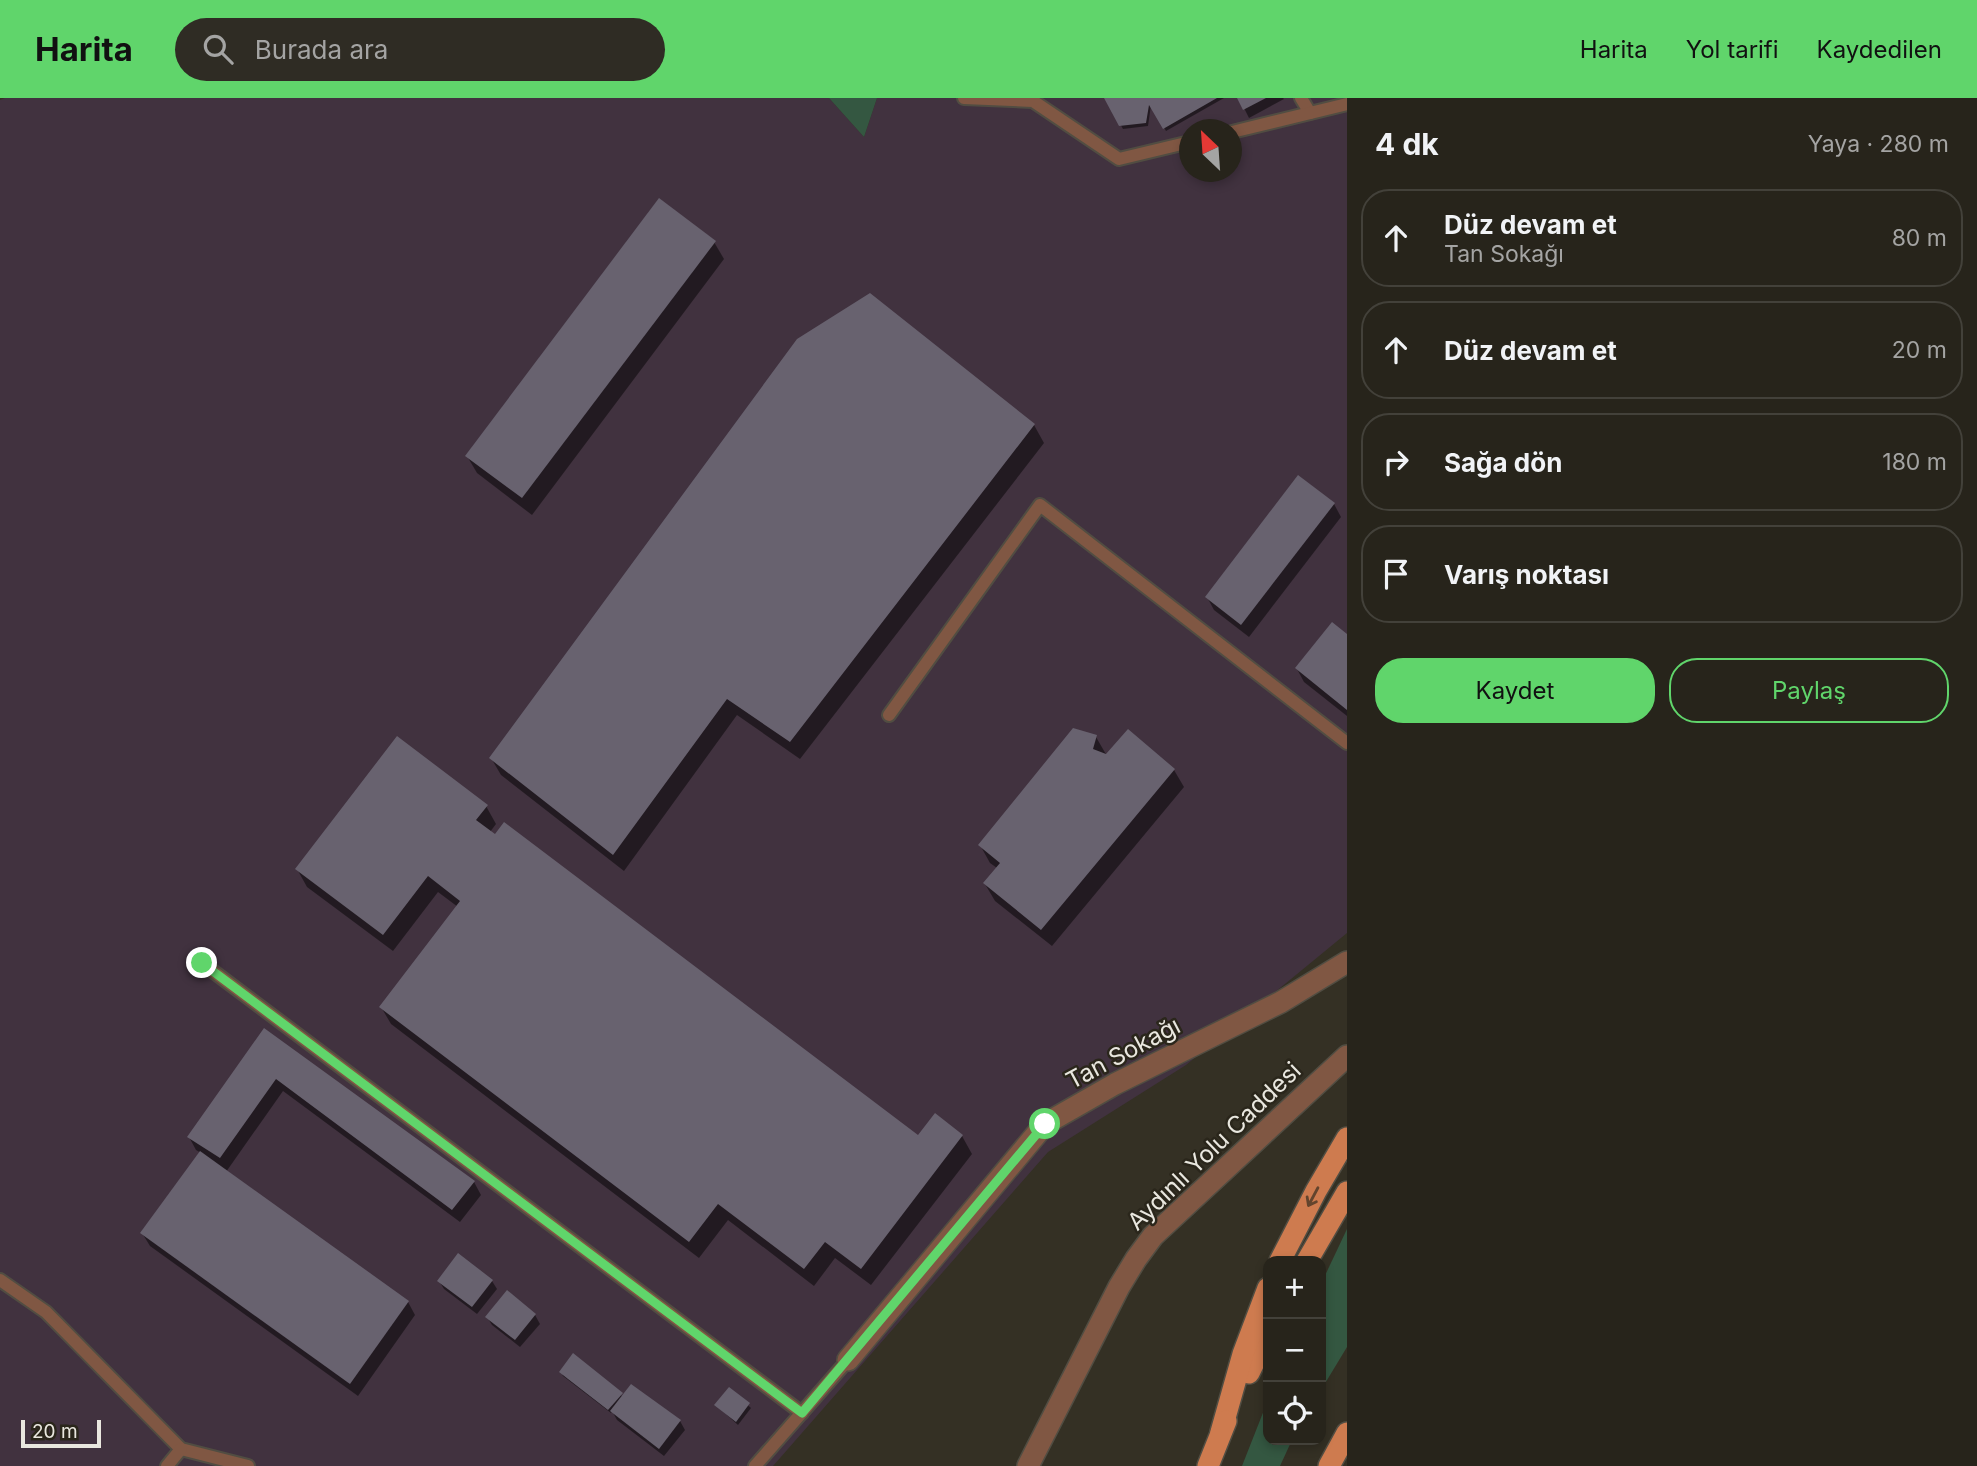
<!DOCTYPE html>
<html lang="tr">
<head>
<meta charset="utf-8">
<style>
	:root { --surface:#27241b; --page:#2f2c24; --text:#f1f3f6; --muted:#a4a4a3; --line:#43413a; --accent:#60d56b }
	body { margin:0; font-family:Inter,sans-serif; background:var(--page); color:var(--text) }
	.controls { position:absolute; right:21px; bottom:21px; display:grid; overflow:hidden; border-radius:14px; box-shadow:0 4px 10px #0003 }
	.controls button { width:63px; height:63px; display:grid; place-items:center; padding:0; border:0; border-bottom:2px solid var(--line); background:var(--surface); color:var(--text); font:35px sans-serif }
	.compass { position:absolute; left:1179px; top:21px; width:63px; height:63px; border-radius:50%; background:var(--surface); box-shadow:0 4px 10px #0003; rotate:335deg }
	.scale { position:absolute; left:21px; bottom:18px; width:80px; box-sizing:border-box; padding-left:7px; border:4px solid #e9e7df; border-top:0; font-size:19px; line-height:24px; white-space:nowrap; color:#e9e7df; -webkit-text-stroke:5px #2a261b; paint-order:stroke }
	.stop { position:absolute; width:21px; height:21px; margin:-16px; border:5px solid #60d56b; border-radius:50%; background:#fff }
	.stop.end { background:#60d56b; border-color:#fff; box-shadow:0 2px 7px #0008 }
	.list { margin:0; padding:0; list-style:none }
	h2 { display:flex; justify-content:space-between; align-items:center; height:91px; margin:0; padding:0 28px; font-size:30px }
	h2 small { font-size:23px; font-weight:400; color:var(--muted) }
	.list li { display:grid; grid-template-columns:46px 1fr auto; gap:21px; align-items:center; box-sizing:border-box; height:98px; margin:0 14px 14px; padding:0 14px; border:2px solid var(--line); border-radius:28px }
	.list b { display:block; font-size:26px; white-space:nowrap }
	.list p { margin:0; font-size:23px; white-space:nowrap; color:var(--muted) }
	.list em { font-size:23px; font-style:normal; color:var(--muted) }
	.actions { display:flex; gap:14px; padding:21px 28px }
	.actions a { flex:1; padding:16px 0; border:2px solid var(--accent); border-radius:28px; text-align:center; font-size:24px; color:var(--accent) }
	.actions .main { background:var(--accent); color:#111 }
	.icon { flex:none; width:38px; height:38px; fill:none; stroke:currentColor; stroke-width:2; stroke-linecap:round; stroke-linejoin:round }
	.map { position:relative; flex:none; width:1347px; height:1368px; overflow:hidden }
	header { display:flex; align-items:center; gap:42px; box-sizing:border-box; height:98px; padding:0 35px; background:var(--accent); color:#111 }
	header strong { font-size:33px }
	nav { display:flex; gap:38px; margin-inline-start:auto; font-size:24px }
	.search { width:490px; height:63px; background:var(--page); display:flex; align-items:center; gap:18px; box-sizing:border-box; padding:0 24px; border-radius:38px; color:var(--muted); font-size:26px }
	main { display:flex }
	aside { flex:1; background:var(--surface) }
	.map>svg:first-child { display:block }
</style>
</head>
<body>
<header>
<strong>Harita</strong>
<div class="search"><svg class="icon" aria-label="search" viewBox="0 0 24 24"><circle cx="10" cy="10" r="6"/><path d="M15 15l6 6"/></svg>Burada ara</div>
<nav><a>Harita</a><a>Yol tarifi</a><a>Kaydedilen</a></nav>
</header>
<main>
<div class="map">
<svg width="1347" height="1368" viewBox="0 0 1347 1368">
	<rect width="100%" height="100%" fill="#343024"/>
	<path fill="#41323f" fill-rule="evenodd" d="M 5,0 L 829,0 L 864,39 L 877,0 L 1347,0 L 1347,835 L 1186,967 L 1048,1054 L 773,1368 L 0,1368 L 0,2 ZM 1190,32 L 1232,32 L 1232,74 L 1190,74 Z"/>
	<g fill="#345741">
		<path d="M 829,0 L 877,0 L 864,39 Z"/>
		<path d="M 1347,1131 L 1347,1249 L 1321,1292 L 1321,1186 Z"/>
		<path d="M 1268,1302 L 1268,1342 L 1292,1342 L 1280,1368 L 1242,1368 Z"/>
	</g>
	<g fill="#0007">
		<path d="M 1106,0 L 1224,0 L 1166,33 L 1151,7 L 1148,28 L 1123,31 Z"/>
		<path d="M 1239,0 L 1283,0 L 1284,1 L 1249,20 Z"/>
		<path d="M 714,144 L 724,161 L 532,417 L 477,375 L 467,358 Z"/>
		<path d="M 870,197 L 1034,327 L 1044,345 L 800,661 L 737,617 L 624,773 L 501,677 L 491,660 Z"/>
		<path d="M 1334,406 L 1341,419 L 1249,539 L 1214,512 L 1207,499 Z"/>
		<path d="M 1333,526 L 1347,538 L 1347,618 L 1304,584 L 1297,571 Z"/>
		<path d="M 1096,639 L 1107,658 L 1174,672 L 1184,689 L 1052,848 L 995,803 L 985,786 L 997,770 L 990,765 L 980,747 Z"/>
		<path d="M 486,708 L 496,726 L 490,734 L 918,1040 L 935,1018 L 962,1038 L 972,1056 L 871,1187 L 835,1160 L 814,1188 L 728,1122 L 699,1160 L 391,926 L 381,909 L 458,809 L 438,794 L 393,853 L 307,789 L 297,771 Z"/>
		<path d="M 264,933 L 474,1084 L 481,1097 L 460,1124 L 283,993 L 226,1074 L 408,1204 L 415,1217 L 358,1298 L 150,1148 L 142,1135 L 201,1055 L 196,1052 L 189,1039 Z"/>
		<path d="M 439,1183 L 492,1183 L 497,1191 L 477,1216 L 444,1191 Z"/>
		<path d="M 507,1195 L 535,1217 L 540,1226 L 520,1249 L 492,1227 L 487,1219 Z"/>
		<path d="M 574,1258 L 623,1299 L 680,1323 L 685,1332 L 664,1358 L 617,1322 L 612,1313 L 611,1315 L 563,1278 L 561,1274 Z"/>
		<path d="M 730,1291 L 751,1310 L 738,1327 L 716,1307 Z"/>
	</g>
	<g fill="#68626f">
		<path d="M 1104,0 L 1217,0 L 1163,31 L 1149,7 L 1146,25 L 1119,28 Z"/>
		<path d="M 1237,0 L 1266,0 L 1243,12 Z"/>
		<path d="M 659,100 L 716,143 L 522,400 L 465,358 Z"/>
		<path d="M 870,195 L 1035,326 L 790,644 L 727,601 L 613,757 L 489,660 L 797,241 Z"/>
		<path d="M 1298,377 L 1335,405 L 1241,527 L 1205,499 Z"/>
		<path d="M 1332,524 L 1347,536 L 1347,612 L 1295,570 Z"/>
		<path d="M 1073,630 L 1097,637 L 1093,651 L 1106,656 L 1128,631 L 1175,671 L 1041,832 L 983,785 L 1000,765 L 978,747 Z"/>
		<path d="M 397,638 L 488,707 L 476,722 L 495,736 L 504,724 L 918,1037 L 935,1015 L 963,1037 L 861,1171 L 825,1144 L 804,1171 L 718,1106 L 689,1144 L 379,909 L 460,803 L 428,778 L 383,837 L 295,771 Z"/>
		<path d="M 264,930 L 475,1083 L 452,1112 L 276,981 L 220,1060 L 187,1039 Z"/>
		<path d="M 200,1053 L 409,1203 L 350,1286 L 140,1135 Z"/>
		<path d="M 458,1155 L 493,1182 L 472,1209 L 437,1183 Z"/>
		<path d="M 507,1192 L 536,1216 L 515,1242 L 485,1219 Z"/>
		<path d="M 573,1255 L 623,1295 L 608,1312 L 559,1274 Z"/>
		<path d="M 631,1286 L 681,1322 L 659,1351 L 610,1313 Z"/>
		<path d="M 729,1289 L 750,1305 L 736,1324 L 714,1307 Z"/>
	</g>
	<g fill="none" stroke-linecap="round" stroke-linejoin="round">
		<defs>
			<g id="lane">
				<path d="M 964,0 L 1033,3 L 1119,61 L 1190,44"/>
				<path d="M 1301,0 L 1310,15"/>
				<path d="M 1232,34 L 1347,6"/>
				<path d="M 889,617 L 1040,407 L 1347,645"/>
				<path d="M 202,865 L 802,1315"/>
				<path d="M 0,1182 L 46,1214 L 181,1351 L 248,1368"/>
				<path d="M 167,1368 L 181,1351"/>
				<path d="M 755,1368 L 848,1262"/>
			</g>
			<g id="street">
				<path d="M 848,1262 L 1045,1026 L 1115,986 L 1281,904 L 1347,864"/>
				<path d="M 1028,1368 L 1119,1189 L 1136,1161 L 1153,1138 L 1347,958"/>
			</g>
			<g id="primary">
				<path d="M 1280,1163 L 1316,1093 L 1347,1040"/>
				<path d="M 1307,1163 L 1347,1094"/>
				<path d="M 1249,1275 L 1268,1236"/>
				<path d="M 1221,1334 L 1243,1256 L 1268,1190"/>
				<path d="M 1208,1368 L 1226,1323"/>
				<path d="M 1329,1368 L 1347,1335"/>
			</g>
		</defs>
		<use href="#lane" stroke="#514d42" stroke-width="16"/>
		<use href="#street" stroke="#514d42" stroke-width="24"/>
		<use href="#primary" stroke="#514d42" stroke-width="24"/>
		<use href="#lane" stroke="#805743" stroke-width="12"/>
		<use href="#street" stroke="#805743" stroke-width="21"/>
		<use href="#primary" stroke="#ce7b4f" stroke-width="21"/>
	</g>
	<defs><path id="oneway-shaft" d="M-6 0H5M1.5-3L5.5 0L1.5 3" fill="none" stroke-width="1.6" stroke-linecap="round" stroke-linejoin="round" transform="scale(1.75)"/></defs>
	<use stroke="#63442d" href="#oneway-shaft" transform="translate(1313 1099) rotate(118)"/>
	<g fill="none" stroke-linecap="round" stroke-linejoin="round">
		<path stroke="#60d56b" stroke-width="9" d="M 202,865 L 802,1315 L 1045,1026"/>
	</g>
	<g text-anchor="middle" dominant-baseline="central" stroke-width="5" stroke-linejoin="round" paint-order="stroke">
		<g font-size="24" fill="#e9e7df" stroke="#2a261b">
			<text transform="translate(1123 955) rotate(-28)">Tan Sokağı</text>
			<text transform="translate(1214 1048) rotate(-44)">Aydınlı Yolu Caddesi</text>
		</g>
	</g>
</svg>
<div class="controls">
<button>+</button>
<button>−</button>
<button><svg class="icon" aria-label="locate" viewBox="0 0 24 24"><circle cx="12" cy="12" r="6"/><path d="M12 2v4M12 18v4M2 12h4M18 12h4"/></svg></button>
</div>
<svg class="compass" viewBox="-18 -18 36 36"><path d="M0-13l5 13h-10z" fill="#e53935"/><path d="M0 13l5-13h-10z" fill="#a4a4a3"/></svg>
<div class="scale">20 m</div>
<div class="stop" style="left:1045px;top:1026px"></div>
<div class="stop end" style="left:202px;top:865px"></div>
</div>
<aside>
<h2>4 dk<small>Yaya · 280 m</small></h2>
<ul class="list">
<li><svg class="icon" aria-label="ahead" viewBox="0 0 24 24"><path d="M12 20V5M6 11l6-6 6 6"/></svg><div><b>Düz devam et</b><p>Tan Sokağı</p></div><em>80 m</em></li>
<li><svg class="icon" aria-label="ahead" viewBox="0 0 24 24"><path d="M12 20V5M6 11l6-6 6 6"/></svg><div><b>Düz devam et</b></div><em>20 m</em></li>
<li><svg class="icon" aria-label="right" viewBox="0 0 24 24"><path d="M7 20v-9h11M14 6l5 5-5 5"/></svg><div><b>Sağa dön</b></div><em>180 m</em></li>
<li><svg class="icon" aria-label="arrive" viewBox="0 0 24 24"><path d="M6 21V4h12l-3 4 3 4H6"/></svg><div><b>Varış noktası</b></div></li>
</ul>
<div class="actions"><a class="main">Kaydet</a><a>Paylaş</a></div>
</aside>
</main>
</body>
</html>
